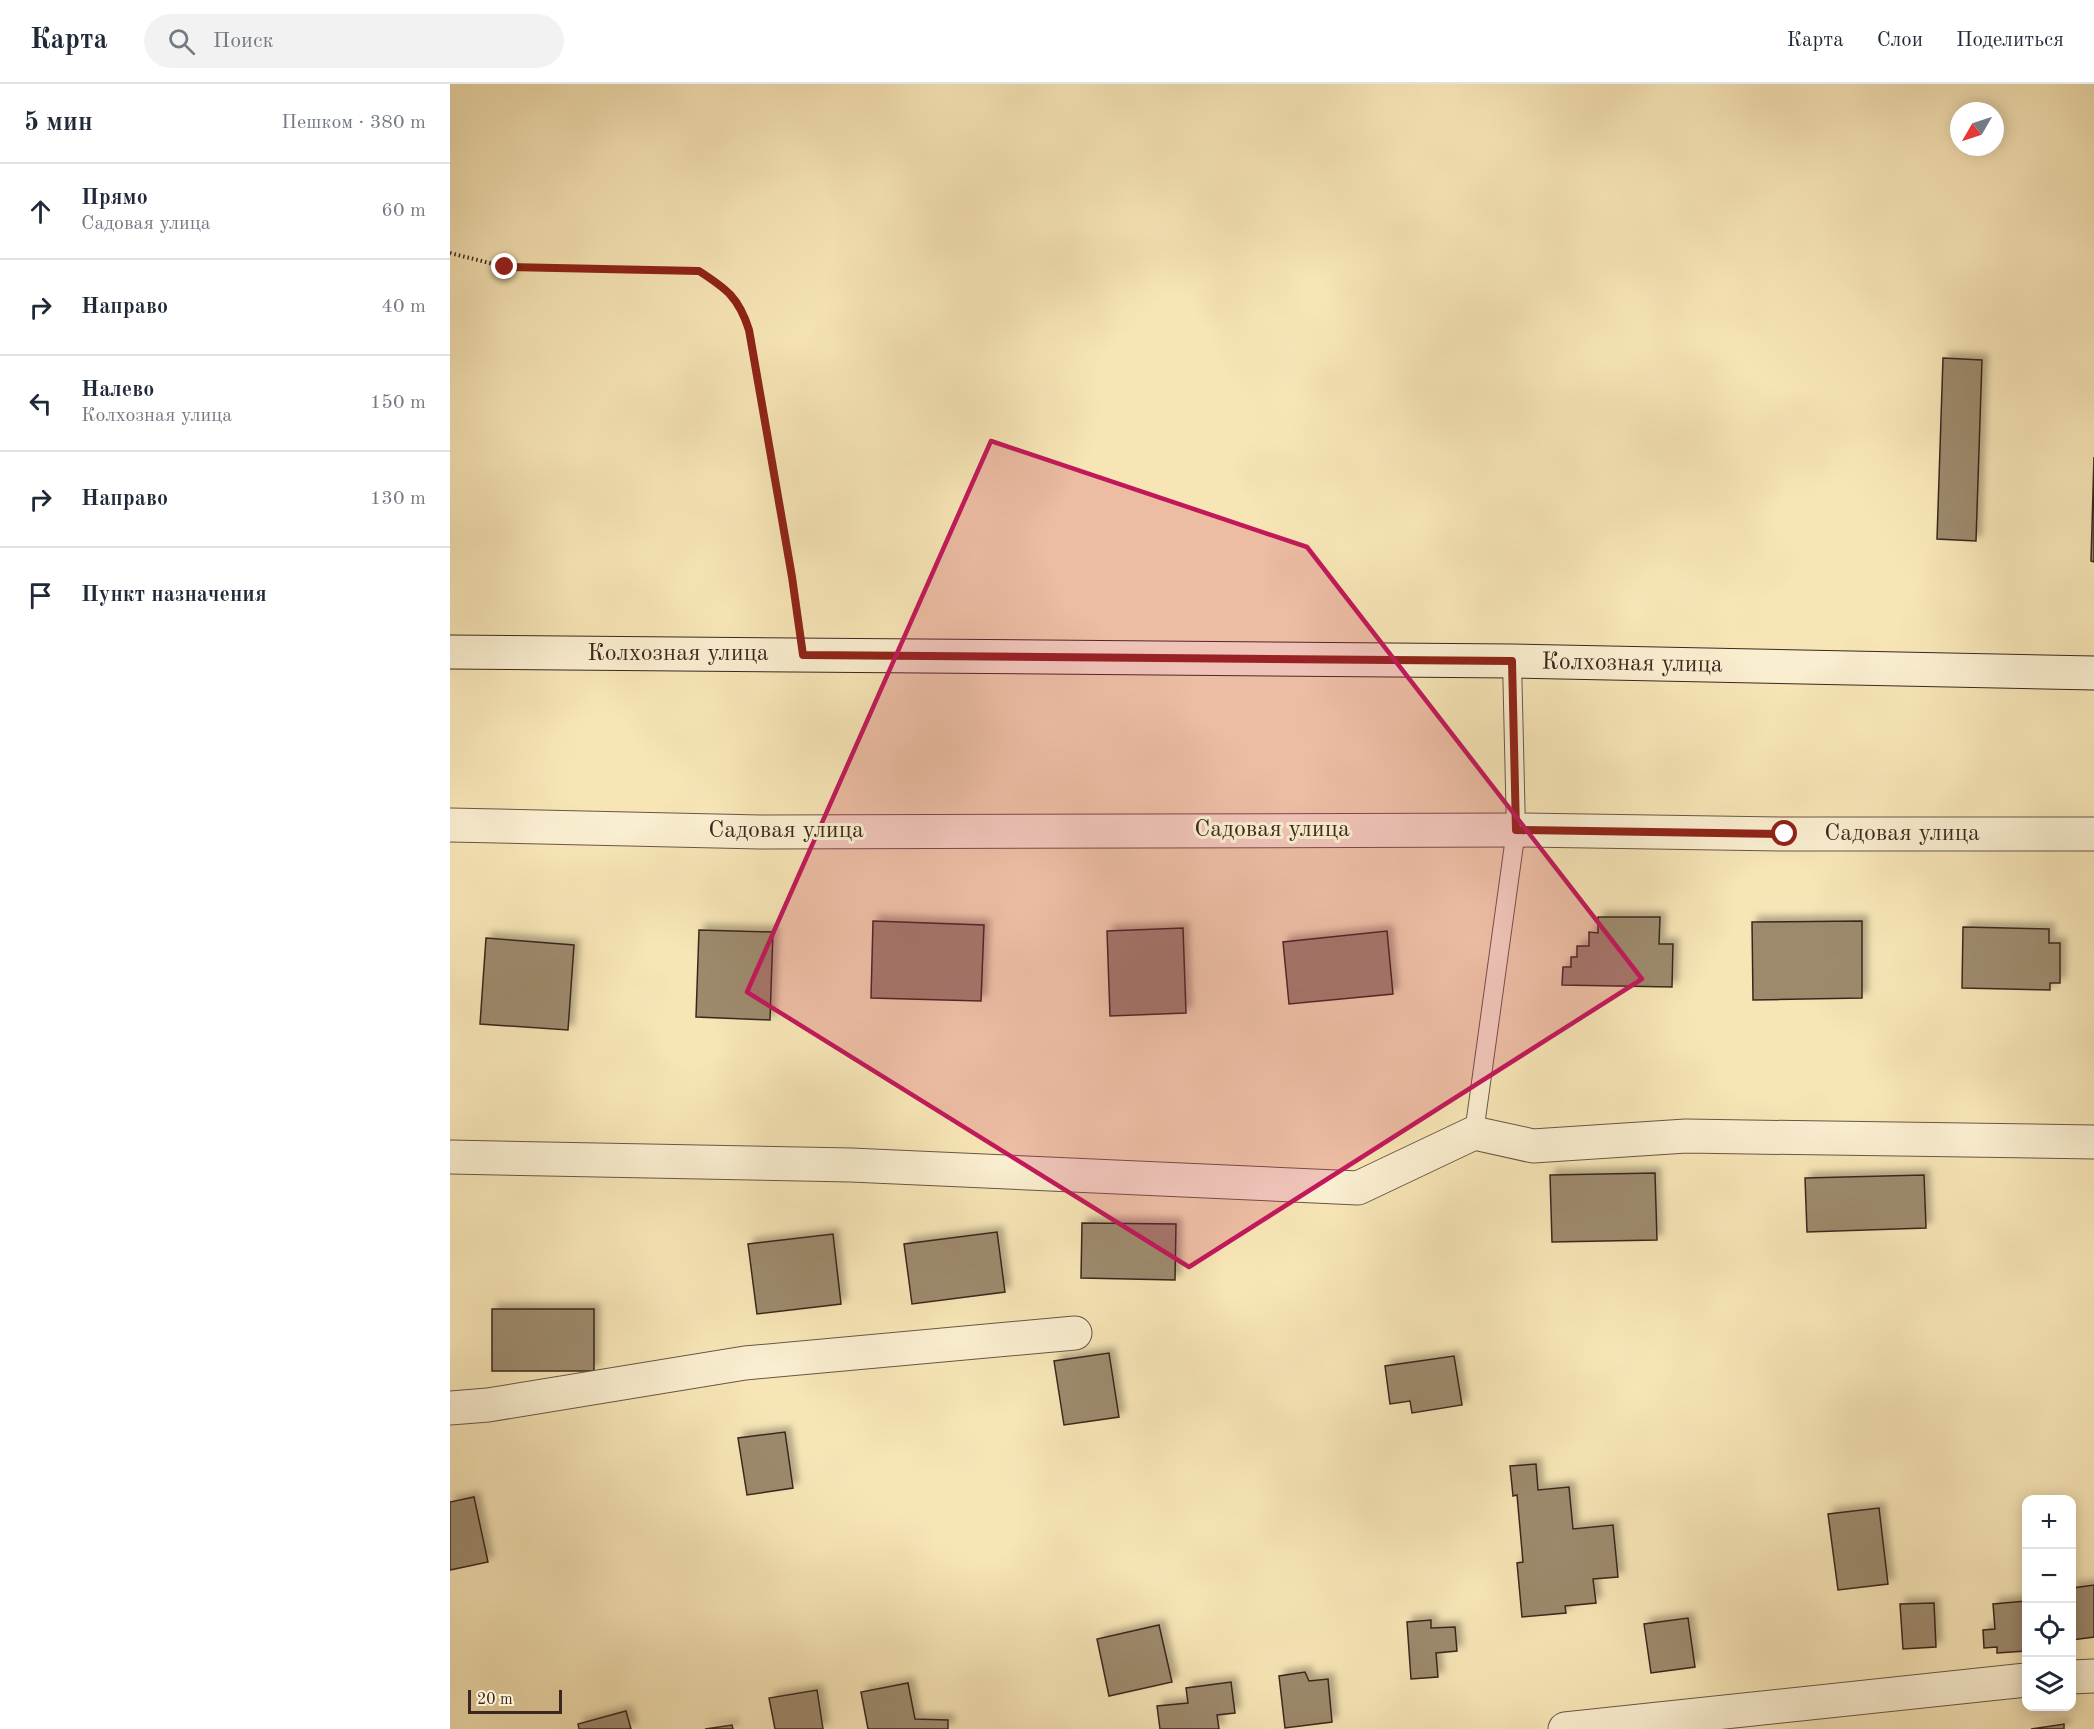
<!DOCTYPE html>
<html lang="ru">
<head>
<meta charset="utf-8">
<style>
	:root { --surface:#fff; --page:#f2f2f3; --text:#1f2937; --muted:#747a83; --line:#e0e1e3 }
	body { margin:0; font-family:"Old Standard TT",serif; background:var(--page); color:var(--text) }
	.controls { position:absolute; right:18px; bottom:18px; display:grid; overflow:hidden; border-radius:12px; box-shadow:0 3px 15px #0003 }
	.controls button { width:54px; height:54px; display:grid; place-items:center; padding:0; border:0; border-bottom:2px solid var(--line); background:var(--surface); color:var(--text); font:30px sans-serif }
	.compass { position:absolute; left:1500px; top:18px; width:54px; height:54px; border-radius:50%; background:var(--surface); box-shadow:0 3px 15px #0003; rotate:231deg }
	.scale { position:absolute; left:18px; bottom:15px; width:94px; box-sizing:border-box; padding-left:6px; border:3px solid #3b271e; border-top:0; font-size:16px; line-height:21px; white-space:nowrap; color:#3b271e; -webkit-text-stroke:4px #faeed0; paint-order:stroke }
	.stop { position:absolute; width:18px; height:18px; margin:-14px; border:4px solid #8f2418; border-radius:50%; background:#fff }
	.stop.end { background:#8f2418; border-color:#fff; box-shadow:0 2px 6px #0008 }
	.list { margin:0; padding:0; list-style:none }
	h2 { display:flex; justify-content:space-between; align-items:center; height:78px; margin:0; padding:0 24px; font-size:26px }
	h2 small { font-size:20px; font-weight:400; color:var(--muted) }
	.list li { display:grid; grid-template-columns:39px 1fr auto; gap:18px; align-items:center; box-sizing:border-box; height:96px; padding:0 24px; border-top:2px solid var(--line) }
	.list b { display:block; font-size:22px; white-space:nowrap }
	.list p { margin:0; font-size:20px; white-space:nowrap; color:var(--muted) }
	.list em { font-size:20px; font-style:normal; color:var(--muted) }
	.icon { flex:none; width:33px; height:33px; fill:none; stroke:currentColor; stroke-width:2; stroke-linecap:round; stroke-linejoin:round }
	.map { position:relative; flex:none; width:1644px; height:1645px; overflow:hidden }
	header { display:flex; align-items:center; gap:36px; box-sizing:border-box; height:84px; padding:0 30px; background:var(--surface); border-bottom:2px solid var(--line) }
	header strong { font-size:28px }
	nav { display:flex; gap:33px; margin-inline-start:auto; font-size:21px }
	.search { width:420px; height:54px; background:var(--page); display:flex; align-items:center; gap:15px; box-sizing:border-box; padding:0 21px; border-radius:33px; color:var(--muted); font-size:22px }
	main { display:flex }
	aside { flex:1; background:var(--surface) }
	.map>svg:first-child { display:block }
</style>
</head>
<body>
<header>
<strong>Карта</strong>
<div class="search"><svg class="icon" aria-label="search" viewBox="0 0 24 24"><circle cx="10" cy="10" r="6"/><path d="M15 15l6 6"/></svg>Поиск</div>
<nav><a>Карта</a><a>Слои</a><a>Поделиться</a></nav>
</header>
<main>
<aside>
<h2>5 мин<small>Пешком · 380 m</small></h2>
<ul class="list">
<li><svg class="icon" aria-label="ahead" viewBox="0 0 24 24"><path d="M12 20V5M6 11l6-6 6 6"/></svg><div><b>Прямо</b><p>Садовая улица</p></div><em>60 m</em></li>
<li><svg class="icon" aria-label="right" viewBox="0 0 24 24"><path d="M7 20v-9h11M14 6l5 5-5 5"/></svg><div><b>Направо</b></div><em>40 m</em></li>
<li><svg class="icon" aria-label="left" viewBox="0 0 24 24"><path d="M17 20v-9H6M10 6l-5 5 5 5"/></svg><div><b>Налево</b><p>Колхозная улица</p></div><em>150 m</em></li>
<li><svg class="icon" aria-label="right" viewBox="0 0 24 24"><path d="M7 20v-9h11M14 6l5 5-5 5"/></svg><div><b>Направо</b></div><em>130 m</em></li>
<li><svg class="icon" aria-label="arrive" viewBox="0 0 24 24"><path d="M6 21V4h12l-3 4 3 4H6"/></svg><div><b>Пункт назначения</b></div></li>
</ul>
</aside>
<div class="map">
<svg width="1644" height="1645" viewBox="0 0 1644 1645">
	<defs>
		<filter id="shadow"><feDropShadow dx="5.5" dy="-5.5" stdDeviation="3" flood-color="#0004"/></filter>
	</defs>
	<rect width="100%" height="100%" fill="#f7e5b6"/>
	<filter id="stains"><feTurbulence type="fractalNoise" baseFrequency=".00333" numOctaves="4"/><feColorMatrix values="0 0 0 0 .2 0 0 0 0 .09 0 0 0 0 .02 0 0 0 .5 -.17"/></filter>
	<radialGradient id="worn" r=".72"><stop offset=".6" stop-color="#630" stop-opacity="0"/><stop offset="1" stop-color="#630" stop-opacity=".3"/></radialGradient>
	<g fill="#9d8a6d" stroke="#3b271e" stroke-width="1.5" filter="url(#shadow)">
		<path d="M 1493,274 L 1532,276 L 1526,457 L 1487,455 Z"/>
		<path d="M 1644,373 L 1644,478 L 1641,477 Z"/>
		<path d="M 1148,833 L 1210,833 L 1209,860 L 1223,860 L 1222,903 L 1112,901 L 1113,883 L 1121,883 L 1121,873 L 1127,873 L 1127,862 L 1139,862 L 1139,848 L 1148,849 Z"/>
		<path d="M 423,837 L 534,841 L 531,917 L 421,914 Z"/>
		<path d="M 1412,837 L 1412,914 L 1303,916 L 1302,838 Z"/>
		<path d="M 1513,843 L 1599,845 L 1599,859 L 1610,859 L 1610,899 L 1600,899 L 1600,906 L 1512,904 Z"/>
		<path d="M 733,844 L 736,929 L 660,932 L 657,847 Z"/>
		<path d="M 249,846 L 323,848 L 320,936 L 246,933 Z"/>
		<path d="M 937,847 L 943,910 L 839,920 L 833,858 Z"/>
		<path d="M 36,854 L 124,861 L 118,946 L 30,940 Z"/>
		<path d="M 1205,1089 L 1207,1156 L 1102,1158 L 1100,1091 Z"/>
		<path d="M 1474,1091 L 1476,1144 L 1357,1148 L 1355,1094 Z"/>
		<path d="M 632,1139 L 726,1140 L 725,1196 L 631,1194 Z"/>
		<path d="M 547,1148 L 555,1208 L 462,1220 L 454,1160 Z"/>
		<path d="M 383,1150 L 391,1220 L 307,1230 L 298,1160 Z"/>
		<rect x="42" y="1225" width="102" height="62"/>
		<path d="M 659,1269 L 669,1333 L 614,1341 L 604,1277 Z"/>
		<path d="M 1004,1272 L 1012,1321 L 962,1329 L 960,1317 L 940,1320 L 935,1282 Z"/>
		<path d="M 335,1348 L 343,1404 L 297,1411 L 288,1354 Z"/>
		<path d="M 1086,1380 L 1088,1406 L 1119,1403 L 1123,1445 L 1163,1441 L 1168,1493 L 1143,1495 L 1146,1519 L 1115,1522 L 1116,1529 L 1072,1533 L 1067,1479 L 1073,1478 L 1067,1411 L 1063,1412 L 1060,1382 Z"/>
		<path d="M 24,1413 L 38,1478 L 0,1486 L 0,1418 Z"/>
		<path d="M 1429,1424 L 1438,1500 L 1388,1506 L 1378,1430 Z"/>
		<path d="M 1644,1501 L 1644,1553 L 1622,1556 L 1622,1504 Z"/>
		<path d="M 1576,1517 L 1576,1567 L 1547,1569 L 1547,1563 L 1534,1564 L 1533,1546 L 1545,1545 L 1543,1520 Z"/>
		<path d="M 1484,1519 L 1486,1563 L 1453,1565 L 1450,1520 Z"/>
		<path d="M 1238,1534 L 1245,1583 L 1201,1589 L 1194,1540 Z"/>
		<path d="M 981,1536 L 981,1544 L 1005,1543 L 1007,1567 L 986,1569 L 988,1593 L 961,1595 L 957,1538 Z"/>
		<path d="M 709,1541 L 722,1598 L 659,1612 L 647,1555 Z"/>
		<path d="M 855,1588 L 859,1597 L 878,1595 L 882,1638 L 835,1644 L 829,1592 Z"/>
		<path d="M 781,1598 L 785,1629 L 767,1631 L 769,1645 L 710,1645 L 707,1622 L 738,1619 L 736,1604 Z"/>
		<path d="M 458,1599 L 465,1635 L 498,1636 L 498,1645 L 418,1645 L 411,1608 Z"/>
		<path d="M 367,1606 L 373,1645 L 325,1645 L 319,1614 Z"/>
		<path d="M 176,1627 L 181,1645 L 129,1645 L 128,1640 Z"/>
		<path d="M 1614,1640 L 1614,1645 L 1581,1645 Z"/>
		<path d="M 282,1641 L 283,1645 L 255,1645 Z"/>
	</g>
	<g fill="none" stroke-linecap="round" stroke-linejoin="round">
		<defs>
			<path id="service" d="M 1024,1049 L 1066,746 L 1062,577"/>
			<g id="minor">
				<path d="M 0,741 L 310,748 L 1066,746 L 1335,750 L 1644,750"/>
				<path d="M 0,1073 L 401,1081 L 908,1104 L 1024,1049 L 1083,1062 L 1236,1052 L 1644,1058"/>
				<path d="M 0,1324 L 38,1321 L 295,1279 L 625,1249"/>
				<path d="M 1622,1593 L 1644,1592"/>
				<path d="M 1115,1645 L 1576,1596"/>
			</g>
			<path id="secondary" d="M 0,568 L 1062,577 L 1644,589"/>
		</defs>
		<use href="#service" stroke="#6a5644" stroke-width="20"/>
		<use href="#minor" stroke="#6a5644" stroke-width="35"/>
		<use href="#secondary" stroke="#3b271e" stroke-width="35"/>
		<path stroke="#3b271e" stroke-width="4" stroke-dasharray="1.5 3" stroke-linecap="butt" d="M 0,169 L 55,183 L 249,187 C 277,205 289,214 299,246 L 349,540"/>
		<use href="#service" stroke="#faeed0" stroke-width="18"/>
		<use href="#minor" stroke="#faeed0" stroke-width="33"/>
		<use href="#secondary" stroke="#faeed0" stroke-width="33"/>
	</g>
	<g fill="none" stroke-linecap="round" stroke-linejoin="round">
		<path stroke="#8f2418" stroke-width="8" d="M 55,183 L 249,187 C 277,205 289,214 299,246 L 342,493 L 353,571 L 1062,577 L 1066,746 L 1335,750"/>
	</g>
	<path fill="#c2185b" fill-opacity="0.2" stroke="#c2185b" stroke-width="4.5" stroke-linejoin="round" d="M 541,357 L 857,463 L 1192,895 L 739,1183 L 297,908 Z"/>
	<g text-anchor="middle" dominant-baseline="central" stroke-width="6" stroke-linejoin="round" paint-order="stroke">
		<g font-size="24" fill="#3b271e" stroke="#faeed0">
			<text x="228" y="570">Колхозная улица</text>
			<text transform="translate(1182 580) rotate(1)">Колхозная улица</text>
			<text x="822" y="746">Садовая улица</text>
			<text x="336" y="747">Садовая улица</text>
			<text x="1452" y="750">Садовая улица</text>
		</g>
	</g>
	<rect width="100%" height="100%" filter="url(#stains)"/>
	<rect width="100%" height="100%" fill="url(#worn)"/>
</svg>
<div class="controls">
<button>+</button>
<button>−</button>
<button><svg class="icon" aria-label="locate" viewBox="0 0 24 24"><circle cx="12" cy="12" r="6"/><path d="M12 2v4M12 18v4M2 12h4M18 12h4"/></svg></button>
<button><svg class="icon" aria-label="layers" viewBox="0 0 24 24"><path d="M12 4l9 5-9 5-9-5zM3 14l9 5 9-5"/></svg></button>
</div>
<svg class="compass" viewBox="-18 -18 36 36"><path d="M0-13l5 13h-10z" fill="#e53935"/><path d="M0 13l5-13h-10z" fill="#747a83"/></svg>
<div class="scale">20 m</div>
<div class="stop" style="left:1335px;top:750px"></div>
<div class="stop end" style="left:55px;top:183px"></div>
</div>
</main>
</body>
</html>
